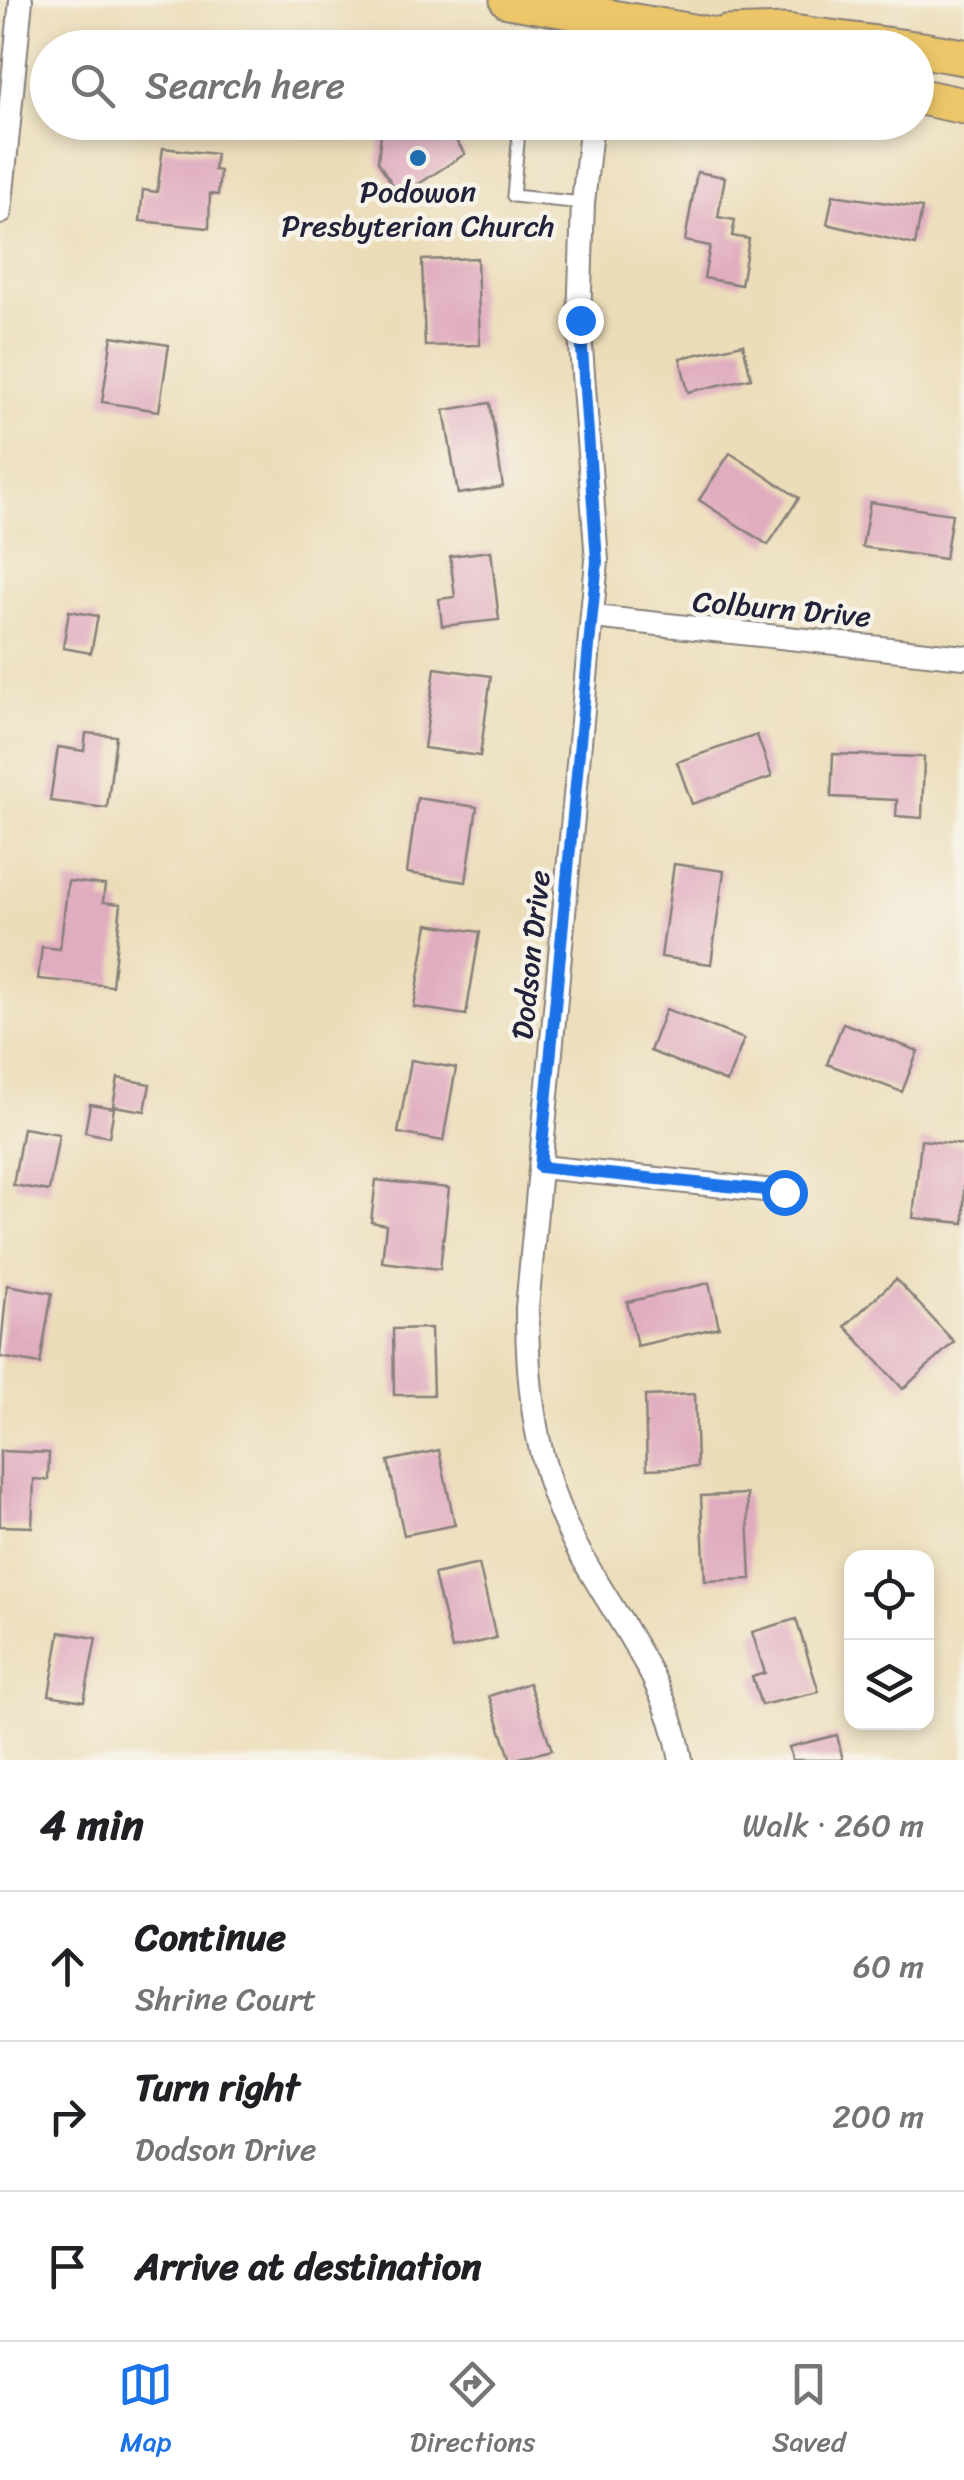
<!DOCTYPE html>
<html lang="en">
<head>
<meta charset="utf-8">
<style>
	:root { --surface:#fff; --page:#f2f2f2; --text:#202124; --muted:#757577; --line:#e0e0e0; --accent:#1a73e8 }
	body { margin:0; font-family:Sriracha,sans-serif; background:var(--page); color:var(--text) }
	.controls { position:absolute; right:30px; bottom:30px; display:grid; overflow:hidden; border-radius:20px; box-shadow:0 5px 15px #0003 }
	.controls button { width:90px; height:90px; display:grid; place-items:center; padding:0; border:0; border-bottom:2px solid var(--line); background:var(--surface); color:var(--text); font:50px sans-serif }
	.stop { position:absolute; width:30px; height:30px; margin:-22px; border:8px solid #1a73e8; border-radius:50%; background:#fff }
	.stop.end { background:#1a73e8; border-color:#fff; box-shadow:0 2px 10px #0008 }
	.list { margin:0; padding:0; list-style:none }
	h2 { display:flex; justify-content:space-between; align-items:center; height:130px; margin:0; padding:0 40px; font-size:42px }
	h2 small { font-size:32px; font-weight:400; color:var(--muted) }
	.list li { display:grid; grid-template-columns:65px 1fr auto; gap:30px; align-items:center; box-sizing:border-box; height:150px; padding:0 40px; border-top:2px solid var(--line) }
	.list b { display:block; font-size:38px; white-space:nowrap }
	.list p { margin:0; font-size:32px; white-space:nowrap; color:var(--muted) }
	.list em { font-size:32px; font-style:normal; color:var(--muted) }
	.icon { flex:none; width:55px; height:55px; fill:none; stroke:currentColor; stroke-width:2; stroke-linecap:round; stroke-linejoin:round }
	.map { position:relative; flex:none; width:964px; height:1760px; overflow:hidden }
	.search { position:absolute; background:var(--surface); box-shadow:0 5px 15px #0003; left:30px; right:30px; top:30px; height:110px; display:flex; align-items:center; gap:25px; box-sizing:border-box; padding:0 35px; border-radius:55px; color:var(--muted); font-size:38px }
	.sheet { height:580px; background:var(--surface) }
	nav { display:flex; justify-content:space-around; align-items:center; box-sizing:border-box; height:140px; border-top:2px solid var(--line); background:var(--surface); font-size:28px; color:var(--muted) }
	nav a { display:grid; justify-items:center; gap:5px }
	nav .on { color:var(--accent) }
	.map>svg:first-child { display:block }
</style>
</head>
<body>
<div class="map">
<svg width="964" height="1760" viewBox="0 0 964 1760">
	<rect width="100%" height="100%" fill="#f7f3e8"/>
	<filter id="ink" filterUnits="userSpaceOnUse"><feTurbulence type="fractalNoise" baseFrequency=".01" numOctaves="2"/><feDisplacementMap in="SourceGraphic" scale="20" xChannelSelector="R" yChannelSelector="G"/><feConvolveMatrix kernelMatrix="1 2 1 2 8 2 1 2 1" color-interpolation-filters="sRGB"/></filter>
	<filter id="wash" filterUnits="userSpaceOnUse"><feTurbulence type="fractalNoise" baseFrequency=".0048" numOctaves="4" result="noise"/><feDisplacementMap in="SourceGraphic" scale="40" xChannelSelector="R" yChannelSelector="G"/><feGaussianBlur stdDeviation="2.25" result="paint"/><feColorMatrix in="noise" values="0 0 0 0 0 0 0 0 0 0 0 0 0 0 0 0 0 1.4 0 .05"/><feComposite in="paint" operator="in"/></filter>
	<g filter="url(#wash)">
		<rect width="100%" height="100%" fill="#ecddb9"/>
		<g id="blocks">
			<g fill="#e0acbf">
				<path d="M 167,34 L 226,38 L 225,48 L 166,48 Z"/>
				<path d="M 382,122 L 444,122 L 465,154 L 400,196 L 378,162 Z"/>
				<path d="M 163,148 L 216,154 L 214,170 L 220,171 L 218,195 L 210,194 L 209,228 L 140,221 L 143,190 L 157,192 Z"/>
				<path d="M 697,172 L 725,177 L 718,217 L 735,220 L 732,236 L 749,239 L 741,285 L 704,278 L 710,246 L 685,241 Z"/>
				<path d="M 833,195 L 922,208 L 915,245 L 827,224 Z"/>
				<path d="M 477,258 L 480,345 L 425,346 L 422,260 Z"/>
				<path d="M 112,336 L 169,345 L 159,411 L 102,402 Z"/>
				<path d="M 743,344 L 751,378 L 688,392 L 680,358 Z"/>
				<path d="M 490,403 L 503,487 L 458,494 L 444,410 Z"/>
				<path d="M 730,453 L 799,498 L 768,545 L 699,500 Z"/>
				<path d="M 870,502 L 952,514 L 945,559 L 862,547 Z"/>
				<path d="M 491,551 L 499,620 L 442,626 L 439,599 L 455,597 L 450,556 Z"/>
				<path d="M 69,611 L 98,616 L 91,653 L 63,648 Z"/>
				<path d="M 435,668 L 491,676 L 480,756 L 424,748 Z"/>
				<path d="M 86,733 L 116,736 L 107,808 L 50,801 L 58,747 L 84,751 Z"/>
				<path d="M 757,735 L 772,777 L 692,804 L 677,762 Z"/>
				<path d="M 833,754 L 924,757 L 922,818 L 896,816 L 897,800 L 831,797 Z"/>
				<path d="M 417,798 L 477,807 L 466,882 L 407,873 Z"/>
				<path d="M 674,864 L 724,871 L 711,964 L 661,957 Z"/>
				<path d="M 68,881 L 105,885 L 103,902 L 121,904 L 112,986 L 38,979 L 42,947 L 60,949 Z"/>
				<path d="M 428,924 L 480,932 L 466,1015 L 414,1007 Z"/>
				<path d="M 666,1009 L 744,1039 L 727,1082 L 650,1051 Z"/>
				<path d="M 843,1023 L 918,1051 L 902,1092 L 827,1064 Z"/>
				<path d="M 411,1060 L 456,1068 L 443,1141 L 398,1133 Z"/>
				<path d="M 118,1078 L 150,1084 L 145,1111 L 113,1106 Z"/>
				<path d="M 90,1104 L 114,1108 L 109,1137 L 85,1132 Z"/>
				<path d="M 23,1128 L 59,1134 L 49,1191 L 13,1185 Z"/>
				<path d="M 921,1140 L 964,1145 L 964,1223 L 913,1218 Z"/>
				<path d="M 376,1180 L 449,1188 L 440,1269 L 382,1262 L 386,1225 L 371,1222 Z"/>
				<path d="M 896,1279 L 954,1342 L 903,1389 L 845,1326 Z"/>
				<path d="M 709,1283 L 719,1327 L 637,1346 L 627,1302 Z"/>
				<path d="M 7,1285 L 52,1293 L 40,1364 L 0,1357 Z"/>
				<path d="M 431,1328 L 433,1395 L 394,1395 L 393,1329 Z"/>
				<path d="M 695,1394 L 697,1467 L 647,1469 L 645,1396 Z"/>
				<path d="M 439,1450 L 455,1525 L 404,1535 L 388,1461 Z"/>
				<path d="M 0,1451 L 49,1453 L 48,1480 L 34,1479 L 32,1527 L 0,1526 Z"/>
				<path d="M 747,1494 L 751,1579 L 705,1581 L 701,1496 Z"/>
				<path d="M 479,1564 L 496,1638 L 452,1649 L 434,1574 Z"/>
				<path d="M 796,1619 L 819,1692 L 761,1705 L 752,1677 L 765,1673 L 752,1632 Z"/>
				<path d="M 60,1632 L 96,1638 L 84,1701 L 49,1695 Z"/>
				<path d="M 529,1683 L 552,1750 L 511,1760 L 489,1696 Z"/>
				<path d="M 837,1735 L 843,1760 L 792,1760 L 789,1747 Z"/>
			</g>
		</g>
	</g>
	<g filter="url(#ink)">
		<use href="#blocks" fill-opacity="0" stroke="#87807a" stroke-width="2.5"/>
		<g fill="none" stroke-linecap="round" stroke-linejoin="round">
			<defs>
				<path id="service" d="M 520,122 L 513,196 L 583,203"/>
				<g id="minor">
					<path d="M 603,48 L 608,17"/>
					<path d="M 592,122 L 583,203 L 579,320 L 597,561 L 527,1308 C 527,1390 536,1466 573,1540 C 611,1614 667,1676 681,1760"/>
					<path d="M 0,213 L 21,0"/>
					<path d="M 594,617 L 964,657"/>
					<path d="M 541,1167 L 784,1192"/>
				</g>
				<g id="primary">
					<path d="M 508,0 L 710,35 L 751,48"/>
					<path d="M 726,34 L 785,32 L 908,48"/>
					<path d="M 916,49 L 964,57"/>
					<path d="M 916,96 L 964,106"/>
				</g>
			</defs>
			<use href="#service" stroke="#87807a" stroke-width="15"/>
			<use href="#minor" stroke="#87807a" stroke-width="26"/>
			<use href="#primary" stroke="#87807a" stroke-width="39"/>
			<use href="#service" stroke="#fff" stroke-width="11"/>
			<use href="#minor" stroke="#fff" stroke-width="22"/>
			<use href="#primary" stroke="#ecc669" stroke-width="35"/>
		</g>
	</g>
	<g fill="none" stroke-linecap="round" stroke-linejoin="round" filter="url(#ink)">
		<path stroke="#1a73e8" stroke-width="12" d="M 580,320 L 597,561 L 540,1167 L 784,1192"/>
	</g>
	<circle fill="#1f6fb2" stroke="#f7f3e8" stroke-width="4" cx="418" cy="158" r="10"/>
	<g text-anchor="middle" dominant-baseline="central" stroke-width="9" stroke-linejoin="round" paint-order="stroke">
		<g font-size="30" fill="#22223b" stroke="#f7f3e8">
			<text x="418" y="192">Podowon<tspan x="418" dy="34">Presbyterian Church</tspan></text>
		</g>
		<g font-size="30" fill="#22223b" stroke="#f7f3e8">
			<text transform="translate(782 609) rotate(5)">Colburn Drive</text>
			<text transform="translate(531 955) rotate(-84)">Dodson Drive</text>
		</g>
	</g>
</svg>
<div class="controls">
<button><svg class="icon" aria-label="locate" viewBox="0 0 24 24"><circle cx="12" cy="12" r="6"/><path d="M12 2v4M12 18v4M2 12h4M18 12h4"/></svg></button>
<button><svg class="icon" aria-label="layers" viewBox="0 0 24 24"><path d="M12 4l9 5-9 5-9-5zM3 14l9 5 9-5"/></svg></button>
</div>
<div class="stop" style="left:784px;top:1192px"></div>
<div class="stop end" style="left:580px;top:320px"></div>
<div class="search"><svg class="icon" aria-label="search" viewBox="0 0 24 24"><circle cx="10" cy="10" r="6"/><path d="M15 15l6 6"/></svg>Search here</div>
</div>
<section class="sheet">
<h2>4 min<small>Walk · 260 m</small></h2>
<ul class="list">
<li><svg class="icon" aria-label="ahead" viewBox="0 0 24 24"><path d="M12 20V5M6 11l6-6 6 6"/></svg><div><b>Continue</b><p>Shrine Court</p></div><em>60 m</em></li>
<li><svg class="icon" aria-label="right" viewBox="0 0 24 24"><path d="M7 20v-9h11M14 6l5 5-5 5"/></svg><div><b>Turn right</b><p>Dodson Drive</p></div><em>200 m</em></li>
<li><svg class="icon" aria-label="arrive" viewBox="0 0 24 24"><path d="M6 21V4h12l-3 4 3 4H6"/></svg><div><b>Arrive at destination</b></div></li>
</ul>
</section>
<nav>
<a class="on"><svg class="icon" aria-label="map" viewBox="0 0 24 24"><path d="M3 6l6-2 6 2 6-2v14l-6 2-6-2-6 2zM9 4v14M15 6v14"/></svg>Map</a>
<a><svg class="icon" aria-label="directions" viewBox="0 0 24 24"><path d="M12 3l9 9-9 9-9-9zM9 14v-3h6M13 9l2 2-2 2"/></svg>Directions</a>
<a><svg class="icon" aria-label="saved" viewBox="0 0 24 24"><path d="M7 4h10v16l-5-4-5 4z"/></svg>Saved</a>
</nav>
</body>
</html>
